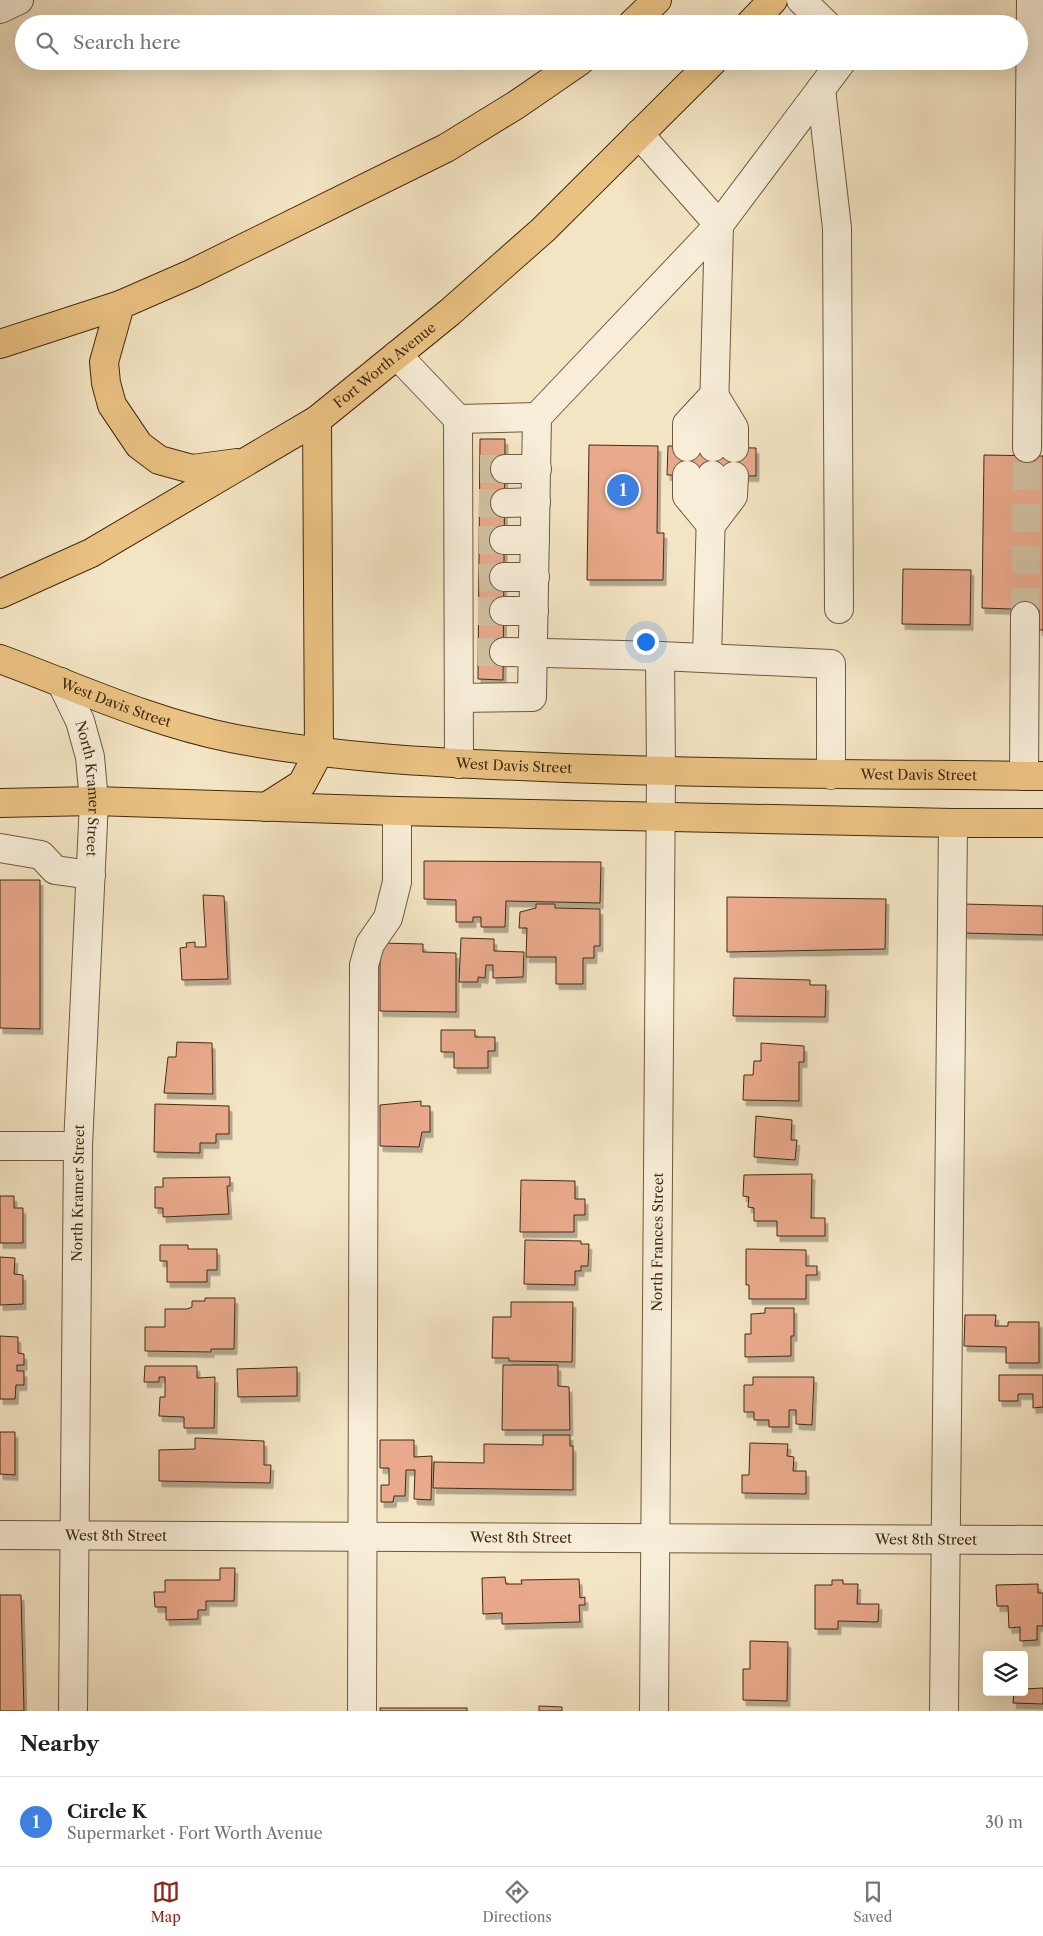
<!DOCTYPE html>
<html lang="en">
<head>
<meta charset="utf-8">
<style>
	:root { --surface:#fff; --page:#f2f2f2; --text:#222; --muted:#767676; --line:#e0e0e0; --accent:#8f2418 }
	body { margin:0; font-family:"Libre Caslon Text",serif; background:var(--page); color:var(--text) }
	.controls { position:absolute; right:15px; bottom:15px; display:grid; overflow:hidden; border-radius:5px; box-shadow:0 5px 20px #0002 }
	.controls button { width:45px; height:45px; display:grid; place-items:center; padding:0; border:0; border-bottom:1px solid var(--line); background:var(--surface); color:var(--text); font:25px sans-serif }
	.you { position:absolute; left:645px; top:641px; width:18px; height:18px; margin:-12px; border:4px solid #fff; border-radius:50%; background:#1a73e8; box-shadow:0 0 0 8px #1a73e833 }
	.badge { display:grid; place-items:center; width:32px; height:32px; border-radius:50%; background:var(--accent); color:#fff; font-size:16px; font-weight:700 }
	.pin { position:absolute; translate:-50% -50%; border:2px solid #fff; box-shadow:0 1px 5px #0006 }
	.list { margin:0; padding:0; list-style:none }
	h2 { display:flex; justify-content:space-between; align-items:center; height:65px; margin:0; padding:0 20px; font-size:21px }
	h2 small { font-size:16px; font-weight:400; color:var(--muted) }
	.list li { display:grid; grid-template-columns:32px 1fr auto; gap:15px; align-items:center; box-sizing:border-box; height:90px; padding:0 20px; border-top:1px solid var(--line) }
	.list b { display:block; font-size:19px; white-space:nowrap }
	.list p { margin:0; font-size:16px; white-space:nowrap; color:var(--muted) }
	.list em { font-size:16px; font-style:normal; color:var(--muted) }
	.icon { flex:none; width:28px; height:28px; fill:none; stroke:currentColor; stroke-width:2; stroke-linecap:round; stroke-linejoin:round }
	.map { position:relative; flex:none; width:1043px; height:1711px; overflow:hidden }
	.search { position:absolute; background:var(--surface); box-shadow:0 5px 20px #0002; left:15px; right:15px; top:15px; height:55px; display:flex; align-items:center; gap:12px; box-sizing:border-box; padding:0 18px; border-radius:28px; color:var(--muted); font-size:19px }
	.sheet { height:155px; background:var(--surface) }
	nav { display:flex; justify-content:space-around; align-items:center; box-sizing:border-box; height:70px; border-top:1px solid var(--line); background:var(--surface); font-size:14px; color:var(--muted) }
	nav a { display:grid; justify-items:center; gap:2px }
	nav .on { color:var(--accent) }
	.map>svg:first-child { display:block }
</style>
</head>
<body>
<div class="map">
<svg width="1043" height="1711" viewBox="0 0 1043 1711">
	<defs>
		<filter id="shadow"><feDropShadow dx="3" dy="5.5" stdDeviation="0" flood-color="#0004"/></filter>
	</defs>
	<rect width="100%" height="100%" fill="#f3e4c3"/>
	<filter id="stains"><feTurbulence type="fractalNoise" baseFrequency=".004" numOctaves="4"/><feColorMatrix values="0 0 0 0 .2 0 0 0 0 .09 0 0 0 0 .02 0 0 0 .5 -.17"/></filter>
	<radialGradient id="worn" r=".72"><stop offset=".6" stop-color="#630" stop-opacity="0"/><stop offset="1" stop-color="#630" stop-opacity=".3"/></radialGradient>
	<g fill="#e9a98c" stroke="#432b12" filter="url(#shadow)">
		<path d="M 480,439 L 505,439 L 503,680 L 478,679 Z"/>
		<path d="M 589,445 L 658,446 L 657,533 L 664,533 L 663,580 L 587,580 Z"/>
		<path d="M 668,446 L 756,448 L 756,476 L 667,475 Z"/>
		<path d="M 984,455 L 1043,456 L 1043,630 L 1039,630 L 1039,610 L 982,608 Z"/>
		<path d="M 903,569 L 971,570 L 970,625 L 902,624 Z"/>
		<path d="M 424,861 L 601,862 L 600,903 L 506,901 L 505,927 L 481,927 L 481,917 L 473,917 L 473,922 L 456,922 L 456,900 L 424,899 Z"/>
		<path d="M 0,880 L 40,880 L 40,1029 L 0,1028 Z"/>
		<path d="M 203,895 L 224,896 L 228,979 L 182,980 L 180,948 L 187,947 L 186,943 L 195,942 L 195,947 L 206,947 Z"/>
		<path d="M 727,897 L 886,899 L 885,949 L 727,952 Z"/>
		<path d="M 536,904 L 555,904 L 555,908 L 600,909 L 600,946 L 594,946 L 594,958 L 583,958 L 583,984 L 556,984 L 556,957 L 526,957 L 527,928 L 519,928 L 520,912 L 536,908 Z"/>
		<path d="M 963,904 L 1043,906 L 1043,935 L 963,933 Z"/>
		<path d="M 461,938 L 494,939 L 494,951 L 524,952 L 523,977 L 493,978 L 493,965 L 486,965 L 485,978 L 478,977 L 478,982 L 459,982 Z"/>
		<path d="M 380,943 L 423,944 L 423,952 L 456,953 L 456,1012 L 380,1011 Z"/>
		<path d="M 734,978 L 810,980 L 810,985 L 826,985 L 825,1017 L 733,1016 Z"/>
		<path d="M 441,1030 L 475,1030 L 475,1037 L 495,1037 L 495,1051 L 488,1051 L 488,1068 L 454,1068 L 454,1052 L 441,1052 Z"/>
		<path d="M 177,1042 L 212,1043 L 213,1094 L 164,1093 L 168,1057 L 176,1057 Z"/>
		<path d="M 761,1043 L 804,1046 L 804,1062 L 799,1062 L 799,1101 L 743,1100 L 744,1075 L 753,1075 L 754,1061 L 761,1061 Z"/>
		<path d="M 421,1101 L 421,1106 L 430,1106 L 430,1132 L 422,1132 L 419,1147 L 380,1146 L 380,1105 Z"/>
		<path d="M 155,1104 L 229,1106 L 229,1134 L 216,1134 L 216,1143 L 200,1143 L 200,1153 L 154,1152 Z"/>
		<path d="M 756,1116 L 792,1120 L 791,1140 L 797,1140 L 795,1160 L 754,1157 Z"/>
		<path d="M 812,1174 L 811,1218 L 825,1218 L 825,1236 L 777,1236 L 777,1221 L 754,1221 L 754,1208 L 748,1207 L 749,1197 L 743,1196 L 744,1175 Z"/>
		<path d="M 230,1177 L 230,1186 L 227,1186 L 229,1214 L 163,1217 L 163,1208 L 155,1208 L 155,1187 L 163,1187 L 163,1178 Z"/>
		<path d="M 521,1180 L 575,1181 L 575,1199 L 585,1199 L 585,1215 L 574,1215 L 574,1232 L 520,1232 Z"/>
		<path d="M 0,1196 L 14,1196 L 14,1208 L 23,1208 L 23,1243 L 0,1243 Z"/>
		<path d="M 525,1240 L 581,1241 L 581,1244 L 589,1244 L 588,1266 L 581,1266 L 581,1271 L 575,1271 L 575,1285 L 524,1284 Z"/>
		<path d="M 160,1245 L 188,1245 L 188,1249 L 217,1249 L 217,1270 L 207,1270 L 207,1282 L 167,1282 L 167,1261 L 160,1261 Z"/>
		<path d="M 746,1249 L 806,1250 L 806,1266 L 817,1266 L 817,1275 L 806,1275 L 806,1299 L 749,1299 L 749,1285 L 746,1285 Z"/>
		<path d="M 0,1257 L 15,1258 L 14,1274 L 23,1275 L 23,1304 L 0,1305 Z"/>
		<path d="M 205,1298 L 235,1298 L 234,1349 L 211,1349 L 211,1352 L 145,1351 L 145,1327 L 165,1327 L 165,1309 L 187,1309 L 192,1307 L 192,1301 L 205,1301 Z"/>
		<path d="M 511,1302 L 573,1302 L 572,1362 L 509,1361 L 509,1358 L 492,1358 L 493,1317 L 511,1317 Z"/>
		<path d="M 765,1308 L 794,1308 L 794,1336 L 791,1336 L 791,1356 L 745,1357 L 745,1334 L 751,1334 L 751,1314 L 765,1313 Z"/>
		<path d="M 965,1315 L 996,1315 L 995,1326 L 1008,1326 L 1008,1322 L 1039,1322 L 1039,1363 L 1006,1363 L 1006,1347 L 964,1346 Z"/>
		<path d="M 0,1336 L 18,1337 L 18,1353 L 24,1354 L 24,1365 L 17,1365 L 17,1371 L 24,1371 L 24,1385 L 16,1385 L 15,1399 L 0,1399 Z"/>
		<path d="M 503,1365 L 558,1365 L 558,1386 L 569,1387 L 570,1430 L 502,1430 Z"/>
		<path d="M 145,1366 L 197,1366 L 197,1378 L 215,1377 L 214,1428 L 184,1428 L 184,1417 L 159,1416 L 160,1397 L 165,1397 L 165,1377 L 159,1377 L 159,1382 L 144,1382 Z"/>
		<path d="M 297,1367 L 297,1396 L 238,1397 L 237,1369 Z"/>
		<path d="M 999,1375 L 1043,1375 L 1043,1407 L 1033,1408 L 1033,1394 L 1018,1394 L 1018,1401 L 999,1401 Z"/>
		<path d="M 753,1377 L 814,1377 L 812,1425 L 796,1424 L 796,1410 L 789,1410 L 789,1427 L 769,1427 L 769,1420 L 754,1420 L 754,1412 L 744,1412 L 744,1385 L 753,1385 Z"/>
		<path d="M 0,1432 L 15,1432 L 15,1475 L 0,1474 Z"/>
		<path d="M 543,1435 L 570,1435 L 570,1446 L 573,1446 L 573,1490 L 433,1488 L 434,1462 L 484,1463 L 484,1444 L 543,1445 Z"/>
		<path d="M 195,1438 L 264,1441 L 264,1465 L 271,1465 L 270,1483 L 159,1481 L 159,1450 L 195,1449 Z"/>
		<path d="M 380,1440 L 414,1440 L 414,1457 L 432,1456 L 431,1500 L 414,1499 L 415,1470 L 406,1470 L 405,1496 L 394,1496 L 393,1502 L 381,1502 L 381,1485 L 389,1485 L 389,1468 L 380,1468 Z"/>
		<path d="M 750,1443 L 788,1444 L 787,1456 L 794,1457 L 793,1471 L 806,1471 L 806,1494 L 742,1493 L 742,1475 L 749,1475 Z"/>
		<path d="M 220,1568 L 235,1568 L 234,1601 L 206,1601 L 206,1610 L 198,1610 L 198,1619 L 166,1620 L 166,1607 L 155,1607 L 154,1592 L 165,1592 L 165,1580 L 220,1580 Z"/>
		<path d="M 505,1577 L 506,1584 L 522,1584 L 521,1580 L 579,1579 L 580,1598 L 585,1597 L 585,1605 L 579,1605 L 580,1622 L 502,1624 L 502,1613 L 483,1614 L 482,1578 Z"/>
		<path d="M 832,1580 L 843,1580 L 843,1584 L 858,1584 L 857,1604 L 879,1604 L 878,1622 L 838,1621 L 838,1629 L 815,1629 L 815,1585 L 832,1585 Z"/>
		<path d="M 1038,1584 L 1038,1593 L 1043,1593 L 1043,1626 L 1037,1626 L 1037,1640 L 1020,1641 L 1020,1627 L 1009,1628 L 1008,1606 L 997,1606 L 996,1585 Z"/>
		<path d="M 0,1595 L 21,1595 L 24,1711 L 0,1711 Z"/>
		<path d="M 750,1641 L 788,1642 L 787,1701 L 743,1700 L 743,1669 L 750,1669 Z"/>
		<path d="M 1043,1688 L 1043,1704 L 1013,1703 L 1014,1692 L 1024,1692 L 1024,1689 Z"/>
		<path d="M 539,1706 L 562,1707 L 562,1711 L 539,1711 Z"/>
		<rect x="380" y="1708" width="87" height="3"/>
	</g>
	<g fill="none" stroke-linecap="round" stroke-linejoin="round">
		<g stroke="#d0bfa0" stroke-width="28" stroke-dasharray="28 14" stroke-linecap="butt">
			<path d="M 480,469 L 505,469"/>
			<path d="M 479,503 L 505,503"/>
			<path d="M 479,540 L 504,540"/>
			<path d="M 479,578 L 504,577"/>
			<path d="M 478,611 L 504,611"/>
			<path d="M 1025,616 L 1027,448"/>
			<path d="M 478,652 L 504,652"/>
		</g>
		<defs>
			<g id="minor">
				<path d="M 801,0 L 826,24"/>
				<path d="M 0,9 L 19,0"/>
				<path d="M 821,89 L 837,228 L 839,609"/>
				<path d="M 397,355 L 458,419 L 459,764"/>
				<path d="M 458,419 L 537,417"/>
				<path d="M 687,447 L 687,424 L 714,395 L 734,428 L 734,448"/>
				<path d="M 713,447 L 719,225 L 842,61"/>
				<path d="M 1027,448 L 1031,0"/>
				<path d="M 505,469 L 537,469"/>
				<path d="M 687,475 L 687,496 L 711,525 L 733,496 L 734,476"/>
				<path d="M 505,503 L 536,502"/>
				<path d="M 504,540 L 535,540"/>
				<path d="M 504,577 L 535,577"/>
				<path d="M 504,611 L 534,611"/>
				<path d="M 504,652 L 660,656 L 831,664 L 831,775"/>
				<path d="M 707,658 L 712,475"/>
				<path id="s1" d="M 61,682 L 80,721 L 90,757 L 94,801 L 78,1146 L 73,1711"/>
				<path d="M 459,698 L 532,697 L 537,417 L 719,225 L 639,134"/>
				<path d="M 1024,776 L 1025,616"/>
				<path d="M 0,848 L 41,855 L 55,870 L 91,875"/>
				<path d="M 0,1146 L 78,1146"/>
				<path id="s2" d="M 0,1535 L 1043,1540"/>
				<path d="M 362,1711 L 364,965 L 370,944 L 388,918 L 397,882 L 397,811"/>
				<path id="s3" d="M 654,1711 L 661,772 L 660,656"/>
				<path d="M 944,1711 L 953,823"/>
			</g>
			<g id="major">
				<path d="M 632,24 L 657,0"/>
				<path d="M 750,24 L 773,0"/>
				<path d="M 120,305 L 104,362 L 106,383 L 112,405 L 139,445 L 159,460 L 192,469 L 237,463"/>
				<path d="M 0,344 L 120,305 L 191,274 L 446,148 L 516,105 L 580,61"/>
				<path id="s4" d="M 0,594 L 91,553 L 317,420 L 450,312 L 543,230 L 713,61"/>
				<path id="s5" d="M 0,659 C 76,687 151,722 231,738 C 334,758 439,763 543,767 C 710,774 876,774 1043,776"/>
				<path d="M 0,803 L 94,801 L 397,811 L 953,823 L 1043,823"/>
				<path d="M 266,807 L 302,784 L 319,752 L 317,420"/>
			</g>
		</defs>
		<use href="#minor" stroke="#6f593e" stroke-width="30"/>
		<use href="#major" stroke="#432b12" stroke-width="30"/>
		<use href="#minor" stroke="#f7edd8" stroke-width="28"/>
		<use href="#major" stroke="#eac282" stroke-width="28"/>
	</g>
	<g text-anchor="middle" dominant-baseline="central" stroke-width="4.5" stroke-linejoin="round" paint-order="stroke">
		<g font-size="14" fill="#432b12" stroke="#f7edd8">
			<text stroke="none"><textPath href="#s4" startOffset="449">Fort Worth Avenue</textPath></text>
			<text stroke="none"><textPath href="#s5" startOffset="124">West Davis Street</textPath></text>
			<text stroke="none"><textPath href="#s5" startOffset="529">West Davis Street</textPath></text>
			<text stroke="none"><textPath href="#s5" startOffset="934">West Davis Street</textPath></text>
			<text stroke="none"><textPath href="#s1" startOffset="112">North Kramer Street</textPath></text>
			<text transform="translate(78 1193) rotate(-89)">North Kramer Street</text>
			<text stroke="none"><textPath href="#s3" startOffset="469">North Frances Street</textPath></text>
			<text stroke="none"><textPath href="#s2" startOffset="116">West 8th Street</textPath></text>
			<text stroke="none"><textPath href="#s2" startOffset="521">West 8th Street</textPath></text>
			<text stroke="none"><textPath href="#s2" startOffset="926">West 8th Street</textPath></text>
		</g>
	</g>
	<rect width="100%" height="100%" filter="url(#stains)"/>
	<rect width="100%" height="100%" fill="url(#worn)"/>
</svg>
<div class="controls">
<button><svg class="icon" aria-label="layers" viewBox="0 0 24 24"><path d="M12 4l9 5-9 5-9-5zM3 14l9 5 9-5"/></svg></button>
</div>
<div class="you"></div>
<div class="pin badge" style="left:623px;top:490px;background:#3f7fe0">1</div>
<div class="search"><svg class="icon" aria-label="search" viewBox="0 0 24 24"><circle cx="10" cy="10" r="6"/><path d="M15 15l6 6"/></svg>Search here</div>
</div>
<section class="sheet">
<h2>Nearby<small></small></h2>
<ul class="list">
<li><span class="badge" style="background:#3f7fe0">1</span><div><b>Circle K</b><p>Supermarket · Fort Worth Avenue</p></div><em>30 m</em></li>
</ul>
</section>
<nav>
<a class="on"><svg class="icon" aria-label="map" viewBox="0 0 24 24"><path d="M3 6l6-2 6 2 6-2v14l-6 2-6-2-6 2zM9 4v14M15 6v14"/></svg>Map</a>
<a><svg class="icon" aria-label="directions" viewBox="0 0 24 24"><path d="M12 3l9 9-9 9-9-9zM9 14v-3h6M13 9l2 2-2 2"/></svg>Directions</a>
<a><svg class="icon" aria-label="saved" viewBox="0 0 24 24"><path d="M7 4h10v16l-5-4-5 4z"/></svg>Saved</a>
</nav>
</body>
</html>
